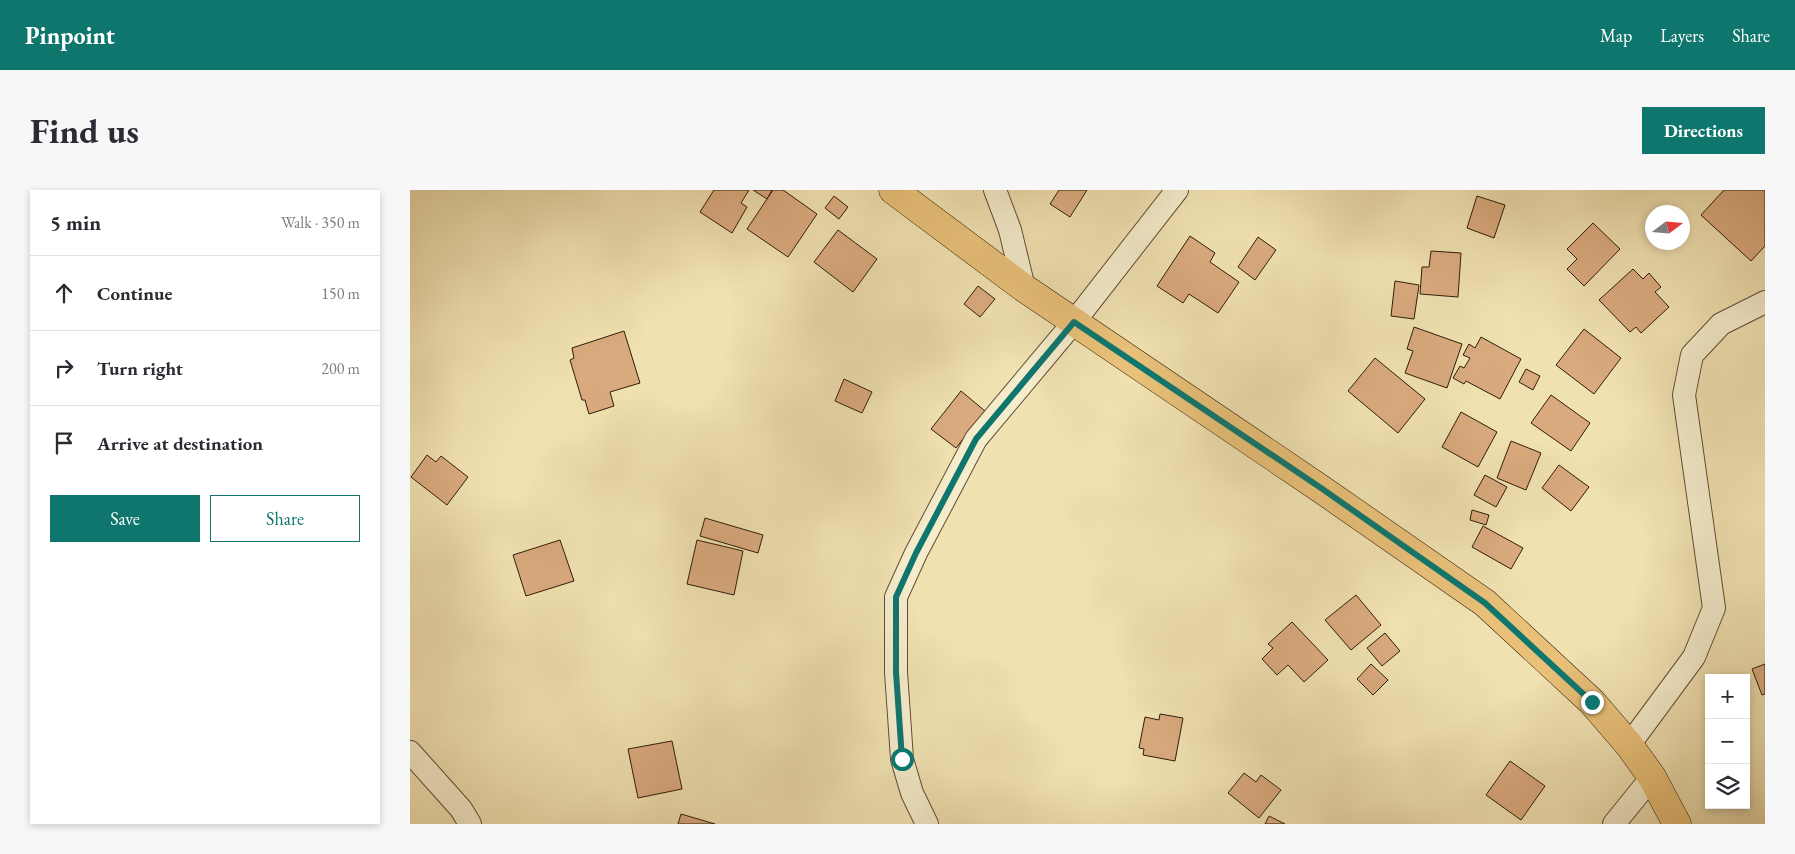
<!DOCTYPE html>
<html lang="en">
<head>
<meta charset="utf-8">
<style>
	:root { --surface:#fff; --page:#f7f7f7; --text:#2b2b33; --muted:#7c7c81; --line:#e1e1e2; --accent:#0f766e }
	body { margin:0; font-family:"EB Garamond",serif; background:var(--page); color:var(--text) }
	.controls { position:absolute; right:15px; bottom:15px; display:grid; overflow:hidden; border-radius:0px; box-shadow:0 2px 8px #0003 }
	.controls button { width:45px; height:45px; display:grid; place-items:center; padding:0; border:0; border-bottom:1px solid var(--line); background:var(--surface); color:var(--text); font:25px sans-serif }
	.compass { position:absolute; left:1235px; top:15px; width:45px; height:45px; border-radius:50%; background:var(--surface); box-shadow:0 2px 8px #0003; rotate:74deg }
	.stop { position:absolute; width:15px; height:15px; margin:-11px; border:4px solid #0f766e; border-radius:50%; background:#fff }
	.stop.end { background:#0f766e; border-color:#fff; box-shadow:0 1px 5px #0008 }
	.list { margin:0; padding:0; list-style:none }
	h2 { display:flex; justify-content:space-between; align-items:center; height:65px; margin:0; padding:0 20px; font-size:21px }
	h2 small { font-size:16px; font-weight:400; color:var(--muted) }
	.list li { display:grid; grid-template-columns:32px 1fr auto; gap:15px; align-items:center; box-sizing:border-box; height:75px; padding:0 20px; border-top:1px solid var(--line) }
	.list b { display:block; font-size:19px; white-space:nowrap }
	.list em { font-size:16px; font-style:normal; color:var(--muted) }
	.actions { display:flex; gap:10px; padding:15px 20px }
	.actions a { flex:1; padding:11px 0; border:1px solid var(--accent); border-radius:0px; text-align:center; font-size:18px; color:var(--accent) }
	.actions .main { background:var(--accent); color:#fff }
	.icon { flex:none; width:28px; height:28px; fill:none; stroke:currentColor; stroke-width:2; stroke-linecap:round; stroke-linejoin:round }
	.map { position:relative; flex:none; width:1355px; height:634px; overflow:hidden; border-radius:0px }
	header { display:flex; align-items:center; gap:30px; box-sizing:border-box; height:70px; padding:0 25px; background:var(--accent); color:#fff }
	header strong { font-size:24px }
	nav { display:flex; gap:28px; margin-inline-start:auto; font-size:18px }
	.intro { display:flex; align-items:center; justify-content:space-between; box-sizing:border-box; height:120px; padding:0 30px }
	h1 { margin:0; font-size:35px }
	.button { padding:12px 22px; border-radius:0px; background:var(--accent); color:#fff; font-size:18px; font-weight:700 }
	main { display:flex; gap:30px; padding:0 30px }
	aside { flex:1; background:var(--surface); border-radius:0px; box-shadow:0 2px 8px #0003 }
	.map>svg:first-child { display:block }
</style>
</head>
<body>
<header>
<strong>Pinpoint</strong>
<nav><a>Map</a><a>Layers</a><a>Share</a></nav>
</header>
<div class="intro"><h1>Find us</h1><a class="button">Directions</a></div>
<main>
<aside>
<h2>5 min<small>Walk · 350 m</small></h2>
<ul class="list">
<li><svg class="icon" aria-label="ahead" viewBox="0 0 24 24"><path d="M12 20V5M6 11l6-6 6 6"/></svg><div><b>Continue</b></div><em>150 m</em></li>
<li><svg class="icon" aria-label="right" viewBox="0 0 24 24"><path d="M7 20v-9h11M14 6l5 5-5 5"/></svg><div><b>Turn right</b></div><em>200 m</em></li>
<li><svg class="icon" aria-label="arrive" viewBox="0 0 24 24"><path d="M6 21V4h12l-3 4 3 4H6"/></svg><div><b>Arrive at destination</b></div></li>
</ul>
<div class="actions"><a class="main">Save</a><a>Share</a></div>
</aside>
<div class="map">
<svg width="1355" height="634" viewBox="0 0 1355 634">
	<rect width="100%" height="100%" fill="#f0e1b1"/>
	<filter id="stains"><feTurbulence type="fractalNoise" baseFrequency=".004" numOctaves="4"/><feColorMatrix values="0 0 0 0 .2 0 0 0 0 .09 0 0 0 0 .02 0 0 0 .5 -.17"/></filter>
	<radialGradient id="worn" r=".72"><stop offset=".6" stop-color="#630" stop-opacity="0"/><stop offset="1" stop-color="#630" stop-opacity=".3"/></radialGradient>
	<g fill="#d9aa7e" stroke="#301c0c">
		<path d="M 304,0 L 339,0 L 331,13 L 337,17 L 322,43 L 290,22 Z"/>
		<path d="M 343,0 L 362,0 L 357,9 Z"/>
		<path d="M 363,0 L 373,0 L 407,24 L 378,67 L 337,39 Z"/>
		<path d="M 649,0 L 677,0 L 660,27 L 640,14 Z"/>
		<path d="M 1314,0 L 1355,0 L 1355,56 L 1341,71 L 1291,25 Z"/>
		<path d="M 424,6 L 438,17 L 429,29 L 415,18 Z"/>
		<path d="M 1067,6 L 1095,15 L 1084,48 L 1057,38 Z"/>
		<path d="M 1183,33 L 1210,59 L 1174,96 L 1157,79 L 1167,69 L 1157,59 Z"/>
		<path d="M 428,40 L 467,69 L 443,102 L 404,72 Z"/>
		<path d="M 780,46 L 805,63 L 800,72 L 829,92 L 808,123 L 779,104 L 773,113 L 747,96 Z"/>
		<path d="M 848,47 L 866,60 L 845,90 L 828,77 Z"/>
		<path d="M 1021,61 L 1051,63 L 1048,107 L 1010,104 L 1012,77 L 1019,77 Z"/>
		<path d="M 1223,79 L 1233,89 L 1239,83 L 1251,97 L 1245,102 L 1259,117 L 1231,143 L 1226,137 L 1220,142 L 1189,110 Z"/>
		<path d="M 985,91 L 1009,95 L 1004,129 L 981,126 Z"/>
		<path d="M 568,96 L 585,109 L 570,127 L 554,114 Z"/>
		<path d="M 1004,137 L 1052,154 L 1037,198 L 995,183 L 1003,161 L 997,159 Z"/>
		<path d="M 1174,139 L 1211,168 L 1184,204 L 1146,175 Z"/>
		<path d="M 214,141 L 230,193 L 200,202 L 204,216 L 179,224 L 175,210 L 172,210 L 160,170 L 164,168 L 162,158 Z"/>
		<path d="M 1071,147 L 1111,169 L 1090,209 L 1056,191 L 1054,194 L 1043,188 L 1050,176 L 1054,178 L 1060,168 L 1053,165 L 1059,154 L 1065,158 Z"/>
		<path d="M 965,168 L 1015,209 L 988,243 L 938,201 Z"/>
		<path d="M 1116,179 L 1130,186 L 1123,200 L 1109,192 Z"/>
		<path d="M 434,189 L 462,202 L 452,223 L 425,211 Z"/>
		<path d="M 551,201 L 575,221 L 546,258 L 521,239 Z"/>
		<path d="M 1141,205 L 1180,233 L 1161,261 L 1121,233 Z"/>
		<path d="M 1051,222 L 1087,242 L 1068,277 L 1032,257 Z"/>
		<path d="M 1101,251 L 1131,263 L 1116,300 L 1087,288 Z"/>
		<path d="M 17,265 L 26,272 L 31,266 L 58,287 L 37,315 L 1,287 Z"/>
		<path d="M 1149,275 L 1179,297 L 1161,321 L 1132,298 Z"/>
		<path d="M 1075,285 L 1097,297 L 1086,317 L 1064,305 Z"/>
		<path d="M 1062,320 L 1079,325 L 1076,335 L 1060,330 Z"/>
		<path d="M 295,328 L 353,345 L 348,363 L 290,346 Z"/>
		<path d="M 1073,336 L 1113,358 L 1101,379 L 1062,357 Z"/>
		<path d="M 150,350 L 164,391 L 116,406 L 103,365 Z"/>
		<path d="M 287,350 L 333,361 L 324,405 L 277,394 Z"/>
		<path d="M 946,405 L 971,435 L 941,460 L 915,430 Z"/>
		<path d="M 882,432 L 918,470 L 894,492 L 878,475 L 867,485 L 852,469 L 863,458 L 858,454 Z"/>
		<path d="M 975,443 L 990,461 L 972,476 L 957,458 Z"/>
		<path d="M 961,474 L 978,490 L 963,505 L 947,489 Z"/>
		<path d="M 1355,474 L 1355,504 L 1352,505 L 1342,479 Z"/>
		<path d="M 750,524 L 773,528 L 765,571 L 733,565 L 734,559 L 729,558 L 735,527 L 749,530 Z"/>
		<path d="M 262,551 L 272,599 L 228,608 L 218,559 Z"/>
		<path d="M 1100,571 L 1135,596 L 1111,630 L 1076,605 Z"/>
		<path d="M 834,583 L 846,592 L 851,585 L 871,600 L 849,628 L 818,603 Z"/>
		<path d="M 271,624 L 305,634 L 268,634 Z"/>
		<path d="M 859,626 L 875,634 L 855,634 Z"/>
	</g>
	<g fill="none" stroke-linecap="round" stroke-linejoin="round">
		<defs>
			<g id="street">
				<path d="M 585,0 L 600,40 L 614,98"/>
				<path d="M 1219,555 L 1284,467 L 1304,418 L 1274,205 L 1282,165 L 1311,134 L 1355,112"/>
				<path d="M 0,562 L 51,619 L 60,634"/>
				<path d="M 517,634 L 502,603 L 492,569 L 486,482 L 486,407 L 506,363 L 566,249 L 664,132 L 767,0"/>
				<path d="M 1204,634 L 1242,587"/>
			</g>
			<path id="primary" d="M 483,0 L 614,98 L 911,299 L 1075,413 L 1182,512 L 1219,555 L 1242,587 L 1267,634"/>
		</defs>
		<use href="#street" stroke="#604d35" stroke-width="24"/>
		<use href="#primary" stroke="#301c0c" stroke-width="29"/>
		<use href="#street" stroke="#f5eccc" stroke-width="22"/>
		<use href="#primary" stroke="#e8c078" stroke-width="28"/>
	</g>
	<g fill="none" stroke-linecap="round" stroke-linejoin="round">
		<path stroke="#0f766e" stroke-width="6" d="M 492,569 L 486,482 L 486,407 L 506,363 L 566,249 L 664,132 L 911,298 L 1075,413 L 1182,512"/>
	</g>
	<rect width="100%" height="100%" filter="url(#stains)"/>
	<rect width="100%" height="100%" fill="url(#worn)"/>
</svg>
<div class="controls">
<button>+</button>
<button>−</button>
<button><svg class="icon" aria-label="layers" viewBox="0 0 24 24"><path d="M12 4l9 5-9 5-9-5zM3 14l9 5 9-5"/></svg></button>
</div>
<svg class="compass" viewBox="-18 -18 36 36"><path d="M0-13l5 13h-10z" fill="#e53935"/><path d="M0 13l5-13h-10z" fill="#7c7c81"/></svg>
<div class="stop" style="left:492px;top:569px"></div>
<div class="stop end" style="left:1182px;top:512px"></div>
</div>
</main>
</body>
</html>
